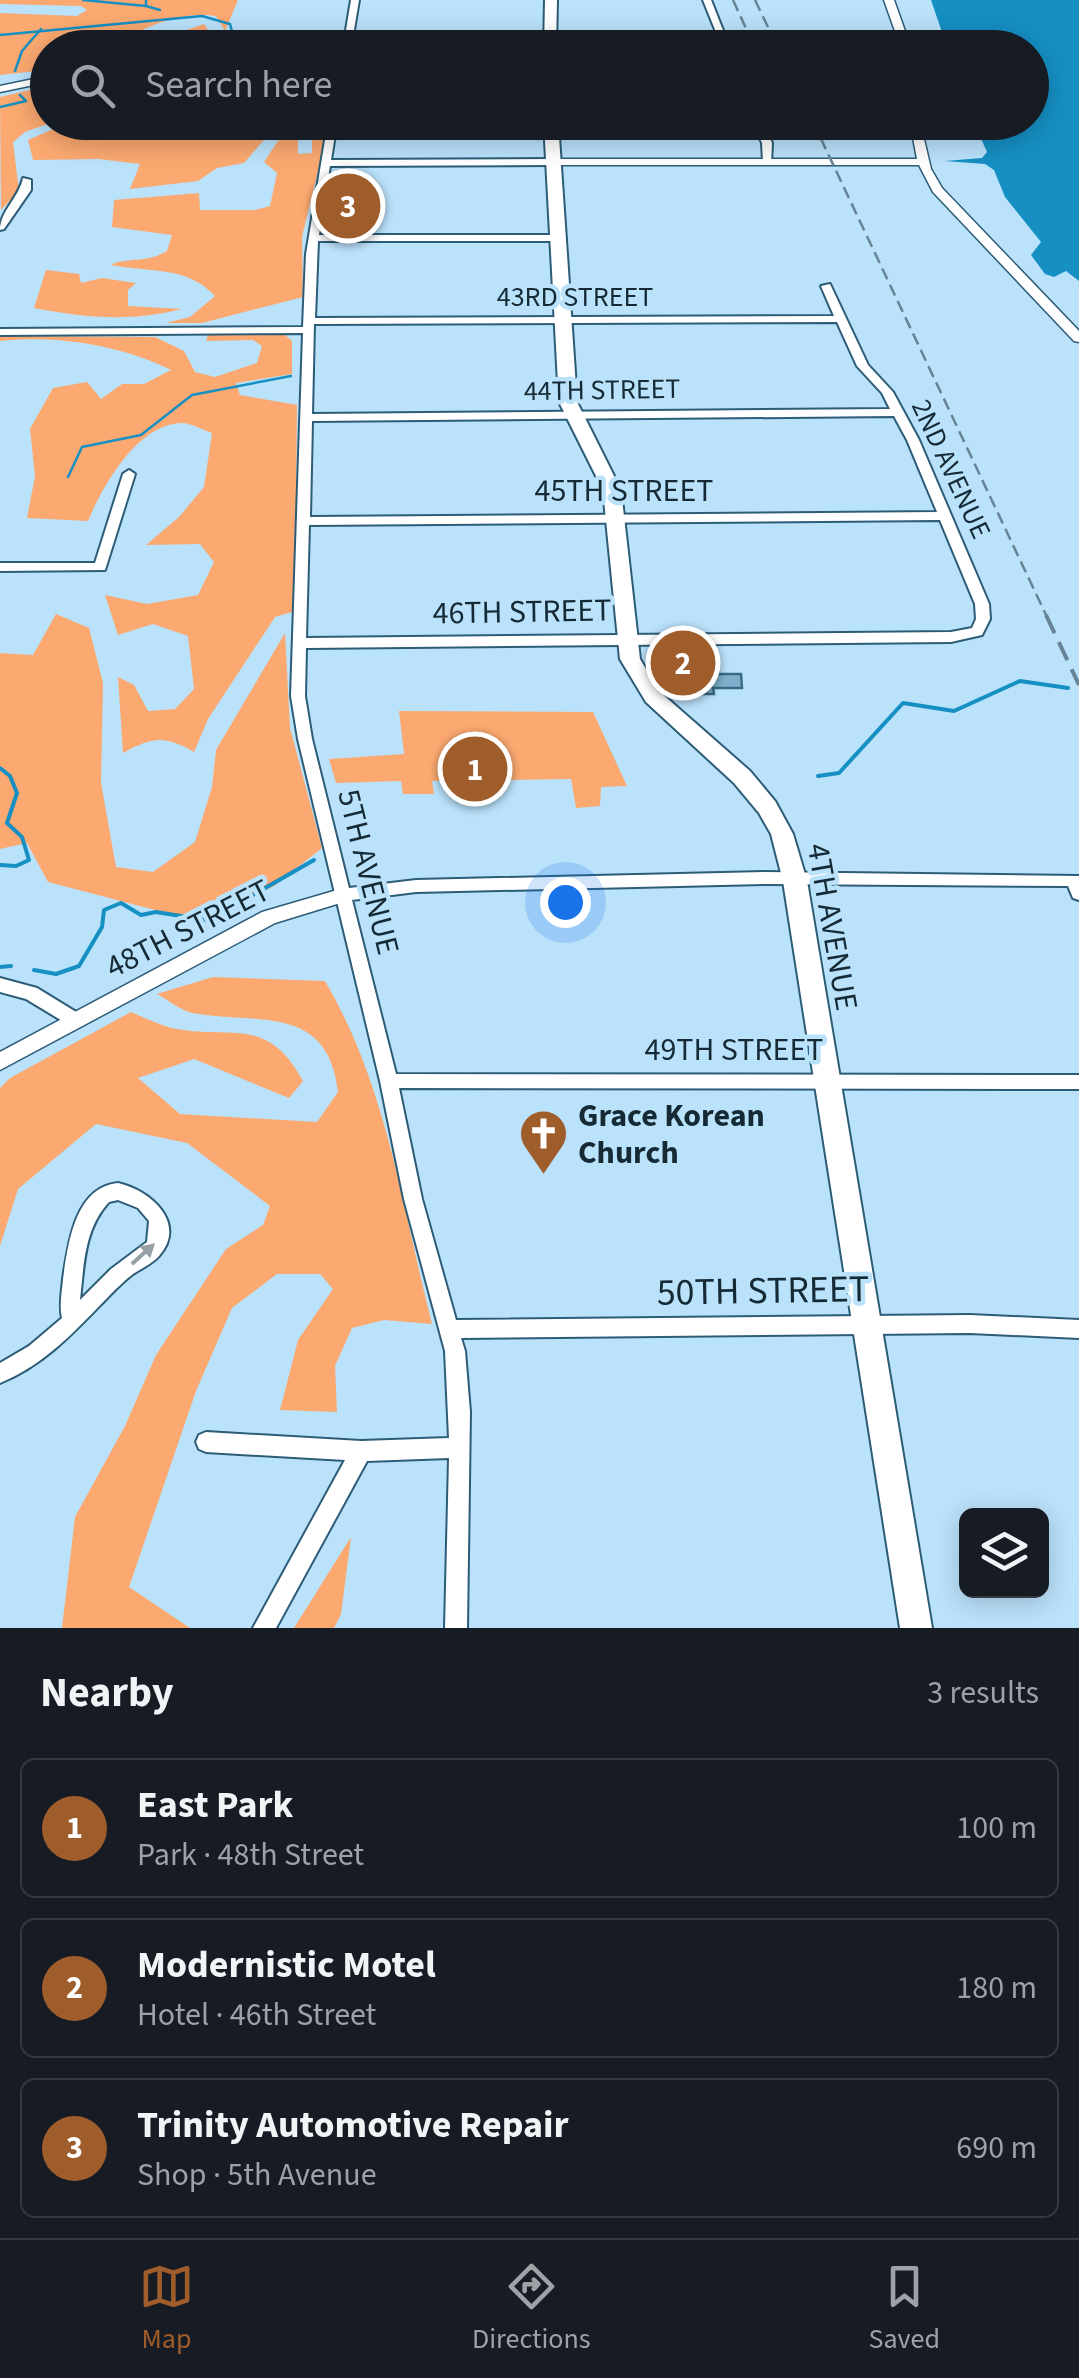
<!DOCTYPE html>
<html lang="en">
<head>
<meta charset="utf-8">
<style>
	:root { --surface:#171b24; --page:#242831; --text:#f1f3f6; --muted:#9ea1a6; --line:#363941; --accent:#a05d2c }
	body { margin:0; font-family:"Source Sans 3",sans-serif; background:var(--page); color:var(--text) }
	.controls { position:absolute; right:30px; bottom:30px; display:grid; overflow:hidden; border-radius:15px; box-shadow:0 5px 25px #0003 }
	.controls button { width:90px; height:90px; display:grid; place-items:center; padding:0; border:0; border-bottom:2px solid var(--line); background:var(--surface); color:var(--text); font:50px sans-serif }
	.you { position:absolute; left:565px; top:902px; width:35px; height:35px; margin:-25px; border:8px solid #fff; border-radius:50%; background:#1a73e8; box-shadow:0 0 0 15px #1a73e833 }
	.badge { display:grid; place-items:center; width:65px; height:65px; border-radius:50%; background:var(--accent); color:#fff; font-size:32px; font-weight:700 }
	.pin { position:absolute; translate:-50% -50%; border:5px solid #fff; box-shadow:0 2px 10px #0006 }
	.list { margin:0; padding:0; list-style:none }
	h2 { display:flex; justify-content:space-between; align-items:center; height:130px; margin:0; padding:0 40px; font-size:42px }
	h2 small { font-size:32px; font-weight:400; color:var(--muted) }
	.list li { display:grid; grid-template-columns:65px 1fr auto; gap:30px; align-items:center; box-sizing:border-box; height:140px; margin:0 20px 20px; padding:0 20px; border:2px solid var(--line); border-radius:15px }
	.list b { display:block; font-size:38px; white-space:nowrap }
	.list p { margin:0; font-size:32px; white-space:nowrap; color:var(--muted) }
	.list em { font-size:32px; font-style:normal; color:var(--muted) }
	.icon { flex:none; width:55px; height:55px; fill:none; stroke:currentColor; stroke-width:2; stroke-linecap:round; stroke-linejoin:round }
	.map { position:relative; flex:none; width:1079px; height:1628px; overflow:hidden }
	.search { position:absolute; background:var(--surface); box-shadow:0 5px 25px #0003; left:30px; right:30px; top:30px; height:110px; display:flex; align-items:center; gap:25px; box-sizing:border-box; padding:0 35px; border-radius:55px; color:var(--muted); font-size:38px }
	.sheet { height:610px; background:var(--surface) }
	nav { display:flex; justify-content:space-around; align-items:center; box-sizing:border-box; height:140px; border-top:2px solid var(--line); background:var(--surface); font-size:28px; color:var(--muted) }
	nav a { display:grid; justify-items:center; gap:5px }
	nav .on { color:var(--accent) }
	.map>svg:first-child { display:block }
</style>
</head>
<body>
<div class="map">
<svg width="1079" height="1628" viewBox="0 0 1079 1628">
	<rect width="100%" height="100%" fill="#bae2fb"/>
	<g fill="#fba970">
		<path d="M 0,0 L 238,0 L 225,31 L 216,16 C 189,12 160,21 136,33 L 173,35 L 204,24 L 215,41 L 173,47 L 48,48 L 47,70 L 0,75 L 0,13 L 77,16 L 87,10 L 81,6 L 0,4 Z"/>
		<path d="M 47,86 L 50,123 L 25,132 L 13,142 L 19,191 L 1,210 L 0,97 Z"/>
		<path d="M 67,123 L 67,122 L 322,123 L 321,127 L 275,127 L 244,163 L 217,168 L 198,181 L 130,189 L 140,164 L 99,159 L 33,160 L 28,140 Z"/>
		<path d="M 327,134 L 302,237 L 303,297 L 202,323 L 166,323 L 190,317 L 215,296 C 186,265 150,273 111,265 C 124,257 146,264 167,251 L 172,235 L 112,227 L 114,200 L 199,193 L 200,210 L 255,210 L 270,206 L 277,173 L 264,162 L 280,138 L 298,138 L 298,154 L 312,153 L 312,136 Z"/>
		<path d="M 46,270 L 79,274 L 81,283 L 102,278 L 136,283 L 128,290 L 128,306 L 182,309 C 130,322 86,318 34,308 Z"/>
		<path d="M 284,334 L 292,341 L 292,374 L 236,383 L 240,395 L 297,405 L 295,611 L 275,617 L 208,719 L 194,752 C 164,735 153,737 123,753 L 118,677 L 134,685 L 148,711 L 175,709 L 194,689 L 188,636 L 153,624 L 118,635 L 105,595 L 147,604 L 198,595 L 214,562 L 200,544 L 146,545 L 179,517 L 204,487 L 212,433 C 203,430 191,423 182,423 C 137,424 103,486 88,521 L 27,518 L 35,476 L 30,429 L 53,388 L 87,382 L 101,399 L 122,384 L 144,384 L 171,370 C 120,345 57,335 0,341 L 0,336 L 155,337 L 184,351 L 195,372 L 215,377 L 257,363 L 262,346 L 253,340 L 206,341 L 208,335 Z"/>
		<path d="M 56,614 L 89,628 L 103,683 L 101,783 L 116,867 L 153,872 L 195,842 L 212,787 L 216,750 L 285,633 L 290,728 L 322,848 L 274,886 L 205,923 L 48,882 L 27,843 L 0,849 L 0,653 L 33,655 Z"/>
		<path d="M 399,711 L 593,712 L 627,786 L 601,787 L 600,806 L 576,808 L 571,779 L 432,781 L 434,794 L 403,794 L 401,781 L 336,783 L 329,759 L 404,754 Z"/>
		<path d="M 213,977 L 325,981 C 387,1086 402,1207 432,1324 L 384,1320 L 352,1328 L 335,1366 L 337,1412 L 280,1410 L 298,1340 L 333,1289 L 320,1274 L 277,1274 L 232,1308 L 196,1391 L 129,1587 L 190,1628 L 62,1628 L 75,1517 L 125,1426 L 156,1355 L 226,1249 L 263,1225 L 270,1206 L 187,1143 L 96,1124 L 18,1189 L 0,1246 L 0,1088 L 10,1078 L 131,1012 C 143,1017 155,1023 168,1027 C 228,1042 266,1012 303,1081 L 289,1098 L 194,1059 L 138,1078 L 180,1114 L 317,1122 L 338,1092 C 328,1002 256,1025 192,1013 C 180,1010 168,1000 157,994 Z"/>
		<path d="M 351,1537 L 341,1614 L 334,1628 L 294,1628 Z"/>
	</g>
	<path fill="#168fc3" d="M 931,0 L 1079,0 L 1079,281 L 1066,271 L 1054,277 L 1045,274 L 1031,255 L 1041,242 L 1005,197 L 994,170 L 985,164 L 945,161 L 982,158 L 987,152 L 974,123 L 1032,122 L 1032,48 L 947,47 Z"/>
	<g fill="none" stroke-linecap="round" stroke-linejoin="round">
		<g stroke="#168fc3" stroke-width="2.5">
			<path d="M 83,0 L 146,6"/>
			<path d="M 146,0 L 146,6 L 160,10"/>
			<path d="M 0,35 L 202,16 L 230,24 L 233,35"/>
			<path d="M 15,71 L 22,51 L 41,29"/>
			<path d="M 0,107 L 26,101 L 20,95"/>
			<path d="M 68,477 L 82,447 L 141,435 L 192,395 L 291,376"/>
		</g>
		<g stroke="#168fc3" stroke-width="4">
			<path d="M 0,768 L 10,776 L 17,793 L 7,823 L 22,837 L 29,860 L 16,866 L 0,865"/>
			<path d="M 818,776 L 839,773 L 903,703 L 954,711 L 1020,681 L 1068,688"/>
			<path d="M 0,967 L 11,966"/>
			<path d="M 34,970 L 56,974 L 79,966 L 102,927 L 104,910 L 121,903 L 141,915 L 156,912 L 218,922 L 246,899 L 314,860"/>
		</g>
	</g>
	<path fill="#7eb0cd" stroke="#3b6b86" stroke-width="2.5" d="M 672,652 L 692,652 L 694,674 L 741,674 L 742,688 L 713,688 L 714,694 L 676,694 Z"/>
	<g fill="none" stroke-linecap="round" stroke-linejoin="round">
		<defs>
			<g id="minor">
				<path d="M 351,0 L 359,0 L 351,48 L 343,48 Z"/>
				<path d="M 703,0 L 711,0 L 730,48 L 722,48 L 720,43 L 550,44 L 546,41 L 550,38 L 718,37 Z"/>
				<path d="M 220,37 L 226,37 L 229,48 L 223,48 Z"/>
				<path d="M 906,43 L 909,44 L 909,48 L 860,48 Z"/>
				<path d="M 328,122 L 337,122 L 331,160 L 552,159 L 557,162 L 552,165 L 330,166 L 319,235 L 557,235 L 562,238 L 557,241 L 318,241 L 315,318 L 834,316 L 821,286 L 830,284 L 868,365 L 893,392 L 919,440 L 989,604 L 990,619 L 982,635 L 951,642 L 306,648 L 305,696 L 312,739 L 349,888 L 416,880 L 765,872 L 1079,876 L 1079,900 L 1073,898 L 1068,886 L 765,884 L 416,892 L 352,900 L 396,1074 L 1079,1075 L 1079,1089 L 399,1088 L 422,1199 L 456,1320 L 970,1315 L 1079,1320 L 1079,1338 L 970,1333 L 461,1338 L 465,1351 L 470,1412 L 467,1628 L 445,1628 L 449,1458 L 367,1461 L 276,1628 L 253,1628 L 345,1460 L 206,1452 L 199,1449 L 196,1442 L 199,1435 L 206,1432 L 361,1441 L 449,1438 L 445,1351 L 404,1199 L 380,1081 L 298,739 L 291,696 L 303,333 L 0,335 L 0,329 L 303,327 L 306,254 ZM 837,322 L 857,366 L 882,393 L 890,409 L 312,414 L 314,324 ZM 894,416 L 907,440 L 937,512 L 310,517 L 312,421 ZM 940,520 L 975,604 L 976,619 L 972,628 L 951,632 L 306,638 L 309,525 Z"/>
				<path d="M 753,122 L 762,122 L 772,143 L 771,164 L 763,162 L 762,143 Z"/>
				<path d="M 23,178 L 31,180 L 31,190 L 4,229 L 0,230 C 0,211 19,198 23,178 Z"/>
				<path d="M 129,470 L 135,474 L 105,570 L 0,571 L 0,563 L 95,563 L 123,474 Z"/>
				<path d="M 0,978 L 37,988 L 81,1015 L 83,1020 L 81,1025 L 75,1027 L 69,1025 L 26,999 L 0,992 Z"/>
				<path d="M 118,1183 C 150,1190 188,1223 159,1256 C 152,1264 142,1268 133,1274 C 125,1280 117,1288 110,1295 C 76,1330 46,1364 0,1383 L 0,1363 L 29,1346 L 62,1318 C 59,1305 62,1292 63,1279 C 68,1244 75,1187 118,1183 ZM 118,1200 L 138,1208 L 149,1221 L 147,1242 L 111,1269 L 80,1300 C 84,1265 84,1229 109,1202 Z"/>
			</g>
			<g id="tertiary">
				<path d="M 884,0 L 894,0 L 911,48 L 901,48 Z"/>
				<path d="M 550,38 L 555,41 L 553,43 L 207,48 L 298,39 Z"/>
				<path d="M 48,76 L 48,82 L 0,92 L 0,86 Z"/>
				<path d="M 910,122 L 920,122 L 931,169 L 942,188 L 1079,331 L 1079,342 L 1074,341 L 933,192 L 919,165 L 552,165 L 546,162 L 552,159 L 917,159 Z"/>
				<path d="M 344,888 L 350,890 L 353,895 L 350,900 L 275,923 L 0,1070 L 0,1052 L 262,912 Z"/>
			</g>
			<g id="primary">
				<path d="M 545,0 L 557,0 L 556,48 L 544,48 Z"/>
				<path d="M 544,122 L 558,122 L 577,402 L 621,490 L 640,659 L 660,692 L 750,771 L 775,801 L 793,834 L 807,881 L 932,1628 L 900,1628 L 783,881 L 771,834 L 759,813 L 734,783 L 646,702 L 620,659 L 603,490 L 559,402 Z"/>
			</g>
		</defs>
		<use href="#minor" stroke="#2c5c77" stroke-width="4"/>
		<use href="#tertiary" stroke="#2c5c77" stroke-width="3"/>
		<use href="#primary" stroke="#2c5c77" stroke-width="4"/>
		<use href="#minor" fill="#fff" fill-rule="evenodd"/>
		<use href="#tertiary" fill="#fff" fill-rule="evenodd"/>
		<use href="#primary" fill="#fff" fill-rule="evenodd"/>
		<g stroke="#668496" stroke-width="2.5" stroke-dasharray="12 6" stroke-linecap="butt">
			<path d="M 733,0 L 755,48"/>
			<path d="M 755,0 L 778,48"/>
			<path d="M 813,122 L 1047,617"/>
		</g>
		<path stroke="#668496" stroke-width="4" stroke-dasharray="20 10" stroke-linecap="butt" d="M 1046,615 L 1079,685"/>
	</g>
	<defs><path id="oneway-solid" d="M-6-.8H1V-3.2L6.5 0L1 3.2V.8H-6Z" transform="scale(2.5)"/></defs>
	<use fill="#969fa4" href="#oneway-solid" transform="translate(143 1254) rotate(-42)"/>
	<defs>
		<symbol id="church-pin" viewBox="-11 -11 22 30"><path d="M0 17L-7.5 6A9.5 9.5 0 1 1 7.5 6Z" fill="#a05d2c" stroke="#bae2fb"/><path d="M-1.2-6h2.4v3.5h3.3v2.4h-3.3V6h-2.4V-.1h-3.3v-2.4h3.3Z" fill="#fff"/></symbol>
	</defs>
	<g fill-rule="evenodd">
		<use href="#church-pin" x="516" y="1106" width="55" height="75"/>
	</g>
	<g text-anchor="middle" dominant-baseline="central" stroke-width="9" stroke-linejoin="round" paint-order="stroke">
		<g font-size="28" fill="#152a35" stroke="#bae2fb">
			<text x="575" y="297">43RD STREET</text>
			<text transform="translate(602 390) rotate(-1)">44TH STREET</text>
			<text transform="translate(951 469) rotate(65)">2ND AVENUE</text>
		</g>
		<g font-size="32" fill="#152a35" stroke="#bae2fb">
			<text x="624" y="491">45TH STREET</text>
			<text transform="translate(522 612) rotate(-1)">46TH STREET</text>
			<text transform="translate(368 872) rotate(76)">5TH AVENUE</text>
			<text transform="translate(832 927) rotate(80)">4TH AVENUE</text>
			<text transform="translate(188 929) rotate(-27)">48TH STREET</text>
			<text x="734" y="1050">49TH STREET</text>
		</g>
		<g font-size="32" font-weight="bold" fill="#152a35" stroke="#bae2fb" text-anchor="start">
			<text x="578" y="1116">Grace Korean<tspan x="578" dy="37">Church</tspan></text>
		</g>
		<g font-size="38" fill="#152a35" stroke="#bae2fb">
			<text transform="translate(763 1291) rotate(-1)">50TH STREET</text>
		</g>
	</g>
</svg>
<div class="controls">
<button><svg class="icon" aria-label="layers" viewBox="0 0 24 24"><path d="M12 4l9 5-9 5-9-5zM3 14l9 5 9-5"/></svg></button>
</div>
<div class="you"></div>
<div class="pin badge" style="left:475px;top:769px">1</div>
<div class="pin badge" style="left:683px;top:663px">2</div>
<div class="pin badge" style="left:348px;top:206px">3</div>
<div class="search"><svg class="icon" aria-label="search" viewBox="0 0 24 24"><circle cx="10" cy="10" r="6"/><path d="M15 15l6 6"/></svg>Search here</div>
</div>
<section class="sheet">
<h2>Nearby<small>3 results</small></h2>
<ul class="list">
<li><span class="badge">1</span><div><b>East Park</b><p>Park · 48th Street</p></div><em>100 m</em></li>
<li><span class="badge">2</span><div><b>Modernistic Motel</b><p>Hotel · 46th Street</p></div><em>180 m</em></li>
<li><span class="badge">3</span><div><b>Trinity Automotive Repair</b><p>Shop · 5th Avenue</p></div><em>690 m</em></li>
</ul>
</section>
<nav>
<a class="on"><svg class="icon" aria-label="map" viewBox="0 0 24 24"><path d="M3 6l6-2 6 2 6-2v14l-6 2-6-2-6 2zM9 4v14M15 6v14"/></svg>Map</a>
<a><svg class="icon" aria-label="directions" viewBox="0 0 24 24"><path d="M12 3l9 9-9 9-9-9zM9 14v-3h6M13 9l2 2-2 2"/></svg>Directions</a>
<a><svg class="icon" aria-label="saved" viewBox="0 0 24 24"><path d="M7 4h10v16l-5-4-5 4z"/></svg>Saved</a>
</nav>
</body>
</html>
